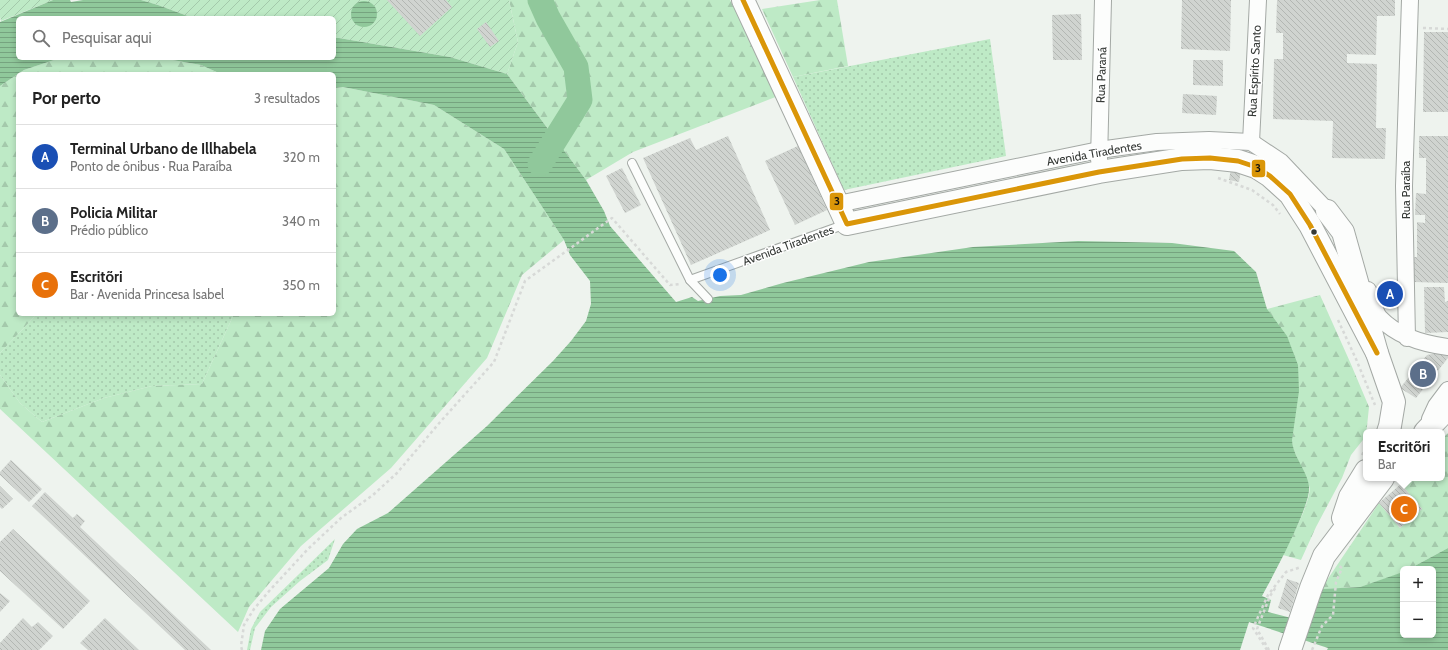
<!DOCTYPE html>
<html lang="pt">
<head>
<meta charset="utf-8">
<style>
	:root { --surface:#fff; --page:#f2f2f2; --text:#222; --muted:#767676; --line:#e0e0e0; --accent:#db2777 }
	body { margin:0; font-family:Cabin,sans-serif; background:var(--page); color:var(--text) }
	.controls { position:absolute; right:12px; bottom:12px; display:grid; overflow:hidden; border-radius:6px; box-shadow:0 2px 6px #0003 }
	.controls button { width:36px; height:36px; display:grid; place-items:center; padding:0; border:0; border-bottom:1px solid var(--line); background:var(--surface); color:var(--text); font:20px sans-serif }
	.you { position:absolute; left:720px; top:275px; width:14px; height:14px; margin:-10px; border:3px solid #fff; border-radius:50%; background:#1a73e8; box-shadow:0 0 0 6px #1a73e833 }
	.badge { display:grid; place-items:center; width:26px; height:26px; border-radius:50%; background:var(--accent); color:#fff; font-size:13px; font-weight:700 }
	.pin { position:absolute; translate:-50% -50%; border:2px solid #fff; box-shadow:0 1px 4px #0006 }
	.popup { position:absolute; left:1363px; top:429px; width:82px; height:52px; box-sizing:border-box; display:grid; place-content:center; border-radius:6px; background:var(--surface); filter:drop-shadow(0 1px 3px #0005); font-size:13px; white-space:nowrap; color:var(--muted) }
	.popup b { font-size:15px; color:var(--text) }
	.popup::after { content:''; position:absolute; left:50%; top:100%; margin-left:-8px; border:8px solid transparent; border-top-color:var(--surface) }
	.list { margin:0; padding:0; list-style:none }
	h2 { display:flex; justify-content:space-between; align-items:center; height:52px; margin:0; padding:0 16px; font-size:17px }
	h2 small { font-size:13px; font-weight:400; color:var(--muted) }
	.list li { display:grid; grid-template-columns:26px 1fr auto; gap:12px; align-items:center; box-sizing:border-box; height:64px; padding:0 16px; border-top:1px solid var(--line) }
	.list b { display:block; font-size:15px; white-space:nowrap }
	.list p { margin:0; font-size:13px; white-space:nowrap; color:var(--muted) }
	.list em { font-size:13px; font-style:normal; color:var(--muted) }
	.icon { flex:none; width:22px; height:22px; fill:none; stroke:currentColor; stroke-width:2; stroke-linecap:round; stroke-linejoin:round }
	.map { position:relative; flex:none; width:1448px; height:650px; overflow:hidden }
	.search { position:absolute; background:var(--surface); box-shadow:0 2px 6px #0003; left:16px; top:16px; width:320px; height:44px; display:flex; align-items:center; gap:10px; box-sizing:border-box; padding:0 14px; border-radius:6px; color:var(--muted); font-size:15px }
	.panel { position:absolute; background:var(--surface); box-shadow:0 2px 6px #0003; left:16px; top:72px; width:320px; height:244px; border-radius:6px }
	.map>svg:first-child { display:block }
</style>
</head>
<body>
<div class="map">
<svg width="1448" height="650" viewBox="0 0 1448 650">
	<defs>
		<pattern id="grass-dots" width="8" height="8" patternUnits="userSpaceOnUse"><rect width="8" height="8" fill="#beeac6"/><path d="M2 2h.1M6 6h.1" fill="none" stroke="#a4c9ab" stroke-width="1.8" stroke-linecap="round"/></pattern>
		<pattern id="forest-firs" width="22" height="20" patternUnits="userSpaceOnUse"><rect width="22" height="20" fill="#beeac6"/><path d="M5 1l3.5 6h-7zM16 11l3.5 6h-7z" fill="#a4c9ab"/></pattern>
		<pattern id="garden-furrows" width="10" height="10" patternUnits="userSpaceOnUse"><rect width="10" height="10" fill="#beeac6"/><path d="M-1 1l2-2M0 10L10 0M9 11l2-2" fill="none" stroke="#a4c9ab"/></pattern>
		<pattern id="water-rules" width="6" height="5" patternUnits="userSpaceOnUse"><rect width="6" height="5" fill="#90c89b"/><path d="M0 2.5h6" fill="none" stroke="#76a37f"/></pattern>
		<pattern id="building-back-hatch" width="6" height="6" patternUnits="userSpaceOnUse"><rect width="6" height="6" fill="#d0d4d0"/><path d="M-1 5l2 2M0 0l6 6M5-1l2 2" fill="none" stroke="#b3b7b3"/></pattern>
	</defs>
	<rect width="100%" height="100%" fill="#eef3ee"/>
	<g fill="url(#grass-dots)">
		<path d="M 990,39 L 1006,156 L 844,190 L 793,77 Z"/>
		<path d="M 37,314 L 234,314 L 202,384 L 152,386 L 104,398 L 42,422 L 20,403 L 0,375 L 0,353 Z"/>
		<path d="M 335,539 L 328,560 L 300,581 L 271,607 L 255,628 L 250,650 L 247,650 L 251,629 L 260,612 Z"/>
	</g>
	<g fill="url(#forest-firs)">
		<path d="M 509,0 L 730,0 L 778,96 L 633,152 L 586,180 L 507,74 L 518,42 Z"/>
		<path d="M 820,0 L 837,0 L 848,66 L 793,77 L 762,9 Z"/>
		<path d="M 60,58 L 161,58 L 201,65 L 221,74 L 18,74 L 18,314 L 37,314 L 0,353 L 0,86 L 24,70 Z"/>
		<path d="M 343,87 L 434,105 L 504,149 L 564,240 L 522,275 L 487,358 L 391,468 L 301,546 L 249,607 L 238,632 L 0,409 L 0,375 L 20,403 L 42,422 L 104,398 L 152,386 L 202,384 L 234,314 L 334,314 L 334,88 Z"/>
		<path d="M 1320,295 L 1350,362 L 1369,407 L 1366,436 L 1351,455 L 1342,478 L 1316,527 L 1301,560 L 1283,555 C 1292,536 1308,508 1310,488 L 1293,448 L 1267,309 Z"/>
		<path d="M 1448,433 L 1448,548 L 1409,569 L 1403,569 L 1402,573 L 1360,587 L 1321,589 L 1379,503 L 1400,528 L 1422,509 L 1401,484 L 1406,478 L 1442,478 L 1442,439 Z"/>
	</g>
	<g fill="url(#garden-furrows)">
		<path d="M 0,0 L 53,0 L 1,21 L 0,17 Z"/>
		<path d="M 141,0 L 509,0 L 518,42 L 507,74 L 450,57 L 339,38 L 334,38 L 334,18 L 193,18 L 158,5 Z"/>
	</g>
	<g fill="url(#water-rules)">
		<path d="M 53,0 L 70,0 L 71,2 L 83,0 L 141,0 L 158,5 L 193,18 L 18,18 L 18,58 L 60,58 L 24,70 L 0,86 L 0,22 Z"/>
		<circle cx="364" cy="14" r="13"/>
		<path d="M 334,38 L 339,38 L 450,57 L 507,74 L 586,180 L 604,211 L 610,226 L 676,302 L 692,297 L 698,301 L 720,296 L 741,295 L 783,283 L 869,262 L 973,247 L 1078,241 L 1172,243 L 1234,251 L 1256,272 L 1267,309 L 1287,336 L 1298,365 L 1299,391 L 1292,440 C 1293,457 1307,470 1309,486 C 1312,504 1272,578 1262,596 L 1271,600 L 1268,612 L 1299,620 L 1321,589 L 1360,587 L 1403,572 L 1403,635 L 1433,635 L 1433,569 L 1409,569 L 1448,548 L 1448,650 L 261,650 L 265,631 L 280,609 L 329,568 L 343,544 L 357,529 L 388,513 L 487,426 L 553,361 L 571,341 L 586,321 L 591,304 L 590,281 L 570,255 L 564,240 L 504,149 L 434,105 L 343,87 L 334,88 L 334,74 L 221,74 L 201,65 L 161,58 L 334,58 Z"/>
	</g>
	<path fill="#eef3ee" d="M 1249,622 L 1328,648 L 1327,650 L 1240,650 Z"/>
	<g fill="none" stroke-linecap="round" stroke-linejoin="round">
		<path stroke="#90c89b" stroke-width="25" d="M 540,0 L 548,18 L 576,67 L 580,100 L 540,164"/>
	</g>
	<g fill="url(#building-back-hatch)">
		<path d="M 387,0 L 446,0 L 452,7 L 420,36 Z"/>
		<path d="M 1182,0 L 1231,0 L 1230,51 L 1181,49 Z"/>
		<path d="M 1277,0 L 1395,0 L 1395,16 L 1377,16 L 1376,55 L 1347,54 L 1347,63 L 1377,64 L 1376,128 L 1386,128 L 1385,159 L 1332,158 L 1333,121 L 1273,119 L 1274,59 L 1283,59 L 1283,33 L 1276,33 Z"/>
		<path d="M 1081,14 L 1082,60 L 1053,60 L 1052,15 Z"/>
		<path d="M 486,22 L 499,41 L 490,47 L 477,29 Z"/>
		<path d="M 1424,32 L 1448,32 L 1448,112 L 1423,112 Z"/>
		<path d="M 1193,60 L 1223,60 L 1223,86 L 1193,85 Z"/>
		<path d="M 1183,94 L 1217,96 L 1216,115 L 1182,113 Z"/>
		<path d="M 728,136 L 770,230 L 691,265 L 643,158 L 690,138 L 696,150 Z"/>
		<path d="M 1419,136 L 1448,136 L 1448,283 L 1414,282 L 1414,257 L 1417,257 L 1417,222 L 1425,223 L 1425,215 L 1415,215 L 1416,193 L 1426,194 L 1426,158 L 1419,158 Z"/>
		<path d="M 1235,145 L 1245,147 L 1239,182 L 1229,180 Z"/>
		<path d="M 798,146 L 827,210 L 795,225 L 765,161 Z"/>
		<path d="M 622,168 L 641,205 L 625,213 L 606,176 Z"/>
		<path d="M 1424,287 L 1444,287 L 1445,302 L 1448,301 L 1448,332 L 1425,333 Z"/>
		<path d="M 1437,353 L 1448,356 L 1448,358 L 1416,398 L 1400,388 L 1427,355 Z"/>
		<path d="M 11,460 L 42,489 L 29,502 L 0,475 L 0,472 Z"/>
		<path d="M 1401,484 L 1422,509 L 1400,528 L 1379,503 Z"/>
		<path d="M 0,486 L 13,499 L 2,509 L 0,507 Z"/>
		<path d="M 45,492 L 73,518 L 77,514 L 85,521 L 80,527 L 211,650 L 185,650 L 32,506 Z"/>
		<path d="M 13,529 L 90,601 L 63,629 L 0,571 L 0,542 Z"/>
		<path d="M 1287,579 L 1299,583 L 1290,612 L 1278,608 Z"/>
		<path d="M 0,593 L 10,601 L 0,612 Z"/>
		<path d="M 23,618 L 32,627 L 38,622 L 53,636 L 39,650 L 0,650 L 0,643 Z"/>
		<path d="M 105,618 L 139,650 L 88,650 L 80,643 Z"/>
	</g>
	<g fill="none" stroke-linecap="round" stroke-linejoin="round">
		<defs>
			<g id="lane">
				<path d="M 632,163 L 690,280 L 708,299"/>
				<path d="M 690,280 L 846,224"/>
			</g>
			<g id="street">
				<path d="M 1251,142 L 1258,0"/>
				<path d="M 1099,160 L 1103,0"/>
				<path d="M 838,204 L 1099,150 L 1157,142 L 1209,140 L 1251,142 L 1281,162 L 1335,219"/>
				<path d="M 1368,290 C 1371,297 1375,313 1380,318 C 1398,337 1424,344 1448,347"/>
				<path d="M 1407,338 L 1404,186 L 1410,0"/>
				<path d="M 1430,419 L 1436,406 L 1448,390"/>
			</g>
			<g id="secondary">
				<path d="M 743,0 L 847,224 L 1099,172 L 1182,159 L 1210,158 L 1238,161 L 1256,167 L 1270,176 L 1290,194 L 1310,225 L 1377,353"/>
				<path d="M 1327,211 L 1343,232 L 1377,353 L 1394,402 L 1390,426 L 1388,432"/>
				<path d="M 1425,432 L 1448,408"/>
				<path d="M 1343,518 L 1350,497 L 1366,471"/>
				<path d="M 1290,650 L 1311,588 L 1324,556 L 1383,478"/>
			</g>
		</defs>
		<use href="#lane" stroke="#a4a9a5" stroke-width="10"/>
		<use href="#street" stroke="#a4a9a5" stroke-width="18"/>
		<use href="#secondary" stroke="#a4a9a5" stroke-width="24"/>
		<g stroke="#d7d9d7" stroke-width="2.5" stroke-dasharray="3 3" stroke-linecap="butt">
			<path d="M 1423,28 L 1448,29"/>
			<path d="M 1218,178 L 1252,190 L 1273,205 L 1280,214"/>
			<path d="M 1338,320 L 1356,359 L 1375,405"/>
			<path d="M 1362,455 L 1366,448"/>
			<path d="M 242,650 L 241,646 L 244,625 L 254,609 L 270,590 L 308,549 L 341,518 L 373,495 L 397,473 L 441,421 L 494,362 L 525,281 L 612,218 L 670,285 L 681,284"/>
			<path d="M 1267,650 L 1253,628 L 1268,595 L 1286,572 L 1301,567"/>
			<path d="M 1269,650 L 1257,629 L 1270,596 L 1276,587"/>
			<path d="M 1312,650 L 1322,626 L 1333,615 L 1336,582 L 1342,568 L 1338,565"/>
		</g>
		<use href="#lane" stroke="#fcfdfc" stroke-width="8"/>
		<use href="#street" stroke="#fcfdfc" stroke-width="16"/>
		<use href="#secondary" stroke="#fcfdfc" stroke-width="22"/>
		<defs>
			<path id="bus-1" d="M 743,0 L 847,224 L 1099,172 L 1182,159 L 1210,158 L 1238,161 L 1256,167 L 1270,176 L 1290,194 L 1310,225 L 1377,353"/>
		</defs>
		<use href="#bus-1" stroke="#fff" stroke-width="8"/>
		<use href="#bus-1" stroke="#da9608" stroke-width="5"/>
	</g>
	<circle fill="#363a37" stroke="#fff" stroke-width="1.5" cx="1314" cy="232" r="3.5"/>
	<g text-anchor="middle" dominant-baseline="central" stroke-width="3" stroke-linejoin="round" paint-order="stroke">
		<g font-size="12" fill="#363a37" stroke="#fff">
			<text transform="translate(1254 71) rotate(-87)">Rua Espírito Santo</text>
			<text transform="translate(1101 75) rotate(-88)">Rua Paraná</text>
			<text transform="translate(1094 153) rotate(-10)">Avenida Tiradentes</text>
			<text transform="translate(1405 190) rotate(-90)">Rua Paraíba</text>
			<text transform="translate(788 245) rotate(-20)">Avenida Tiradentes</text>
		</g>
	</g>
	<g stroke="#fff" stroke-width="1.5">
		<rect x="1251" y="159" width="15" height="19" rx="4" fill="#da9608"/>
		<rect x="829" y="192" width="15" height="19" rx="4" fill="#da9608"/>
	</g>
	<g font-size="11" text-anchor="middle" font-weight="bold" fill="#111">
		<text x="1258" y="172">3</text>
		<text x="837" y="205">3</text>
	</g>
</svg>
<div class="controls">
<button>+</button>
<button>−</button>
</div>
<div class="you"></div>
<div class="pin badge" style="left:1390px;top:294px;background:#1a4fb4">A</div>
<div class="pin badge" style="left:1423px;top:374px;background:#5c6f8a">B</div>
<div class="pin badge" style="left:1404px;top:509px;background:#e8710a">C</div>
<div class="popup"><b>Escritõri</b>Bar</div>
<div class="search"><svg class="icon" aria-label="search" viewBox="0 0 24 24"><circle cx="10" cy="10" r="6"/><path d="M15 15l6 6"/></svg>Pesquisar aqui</div>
<section class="panel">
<h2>Por perto<small>3 resultados</small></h2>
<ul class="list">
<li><span class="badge" style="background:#1a4fb4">A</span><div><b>Terminal Urbano de Illhabela</b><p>Ponto de ônibus · Rua Paraíba</p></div><em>320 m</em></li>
<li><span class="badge" style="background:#5c6f8a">B</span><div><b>Policia Militar</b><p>Prédio público</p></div><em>340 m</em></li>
<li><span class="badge" style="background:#e8710a">C</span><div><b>Escritõri</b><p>Bar · Avenida Princesa Isabel</p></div><em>350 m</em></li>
</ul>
</section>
</div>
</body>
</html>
